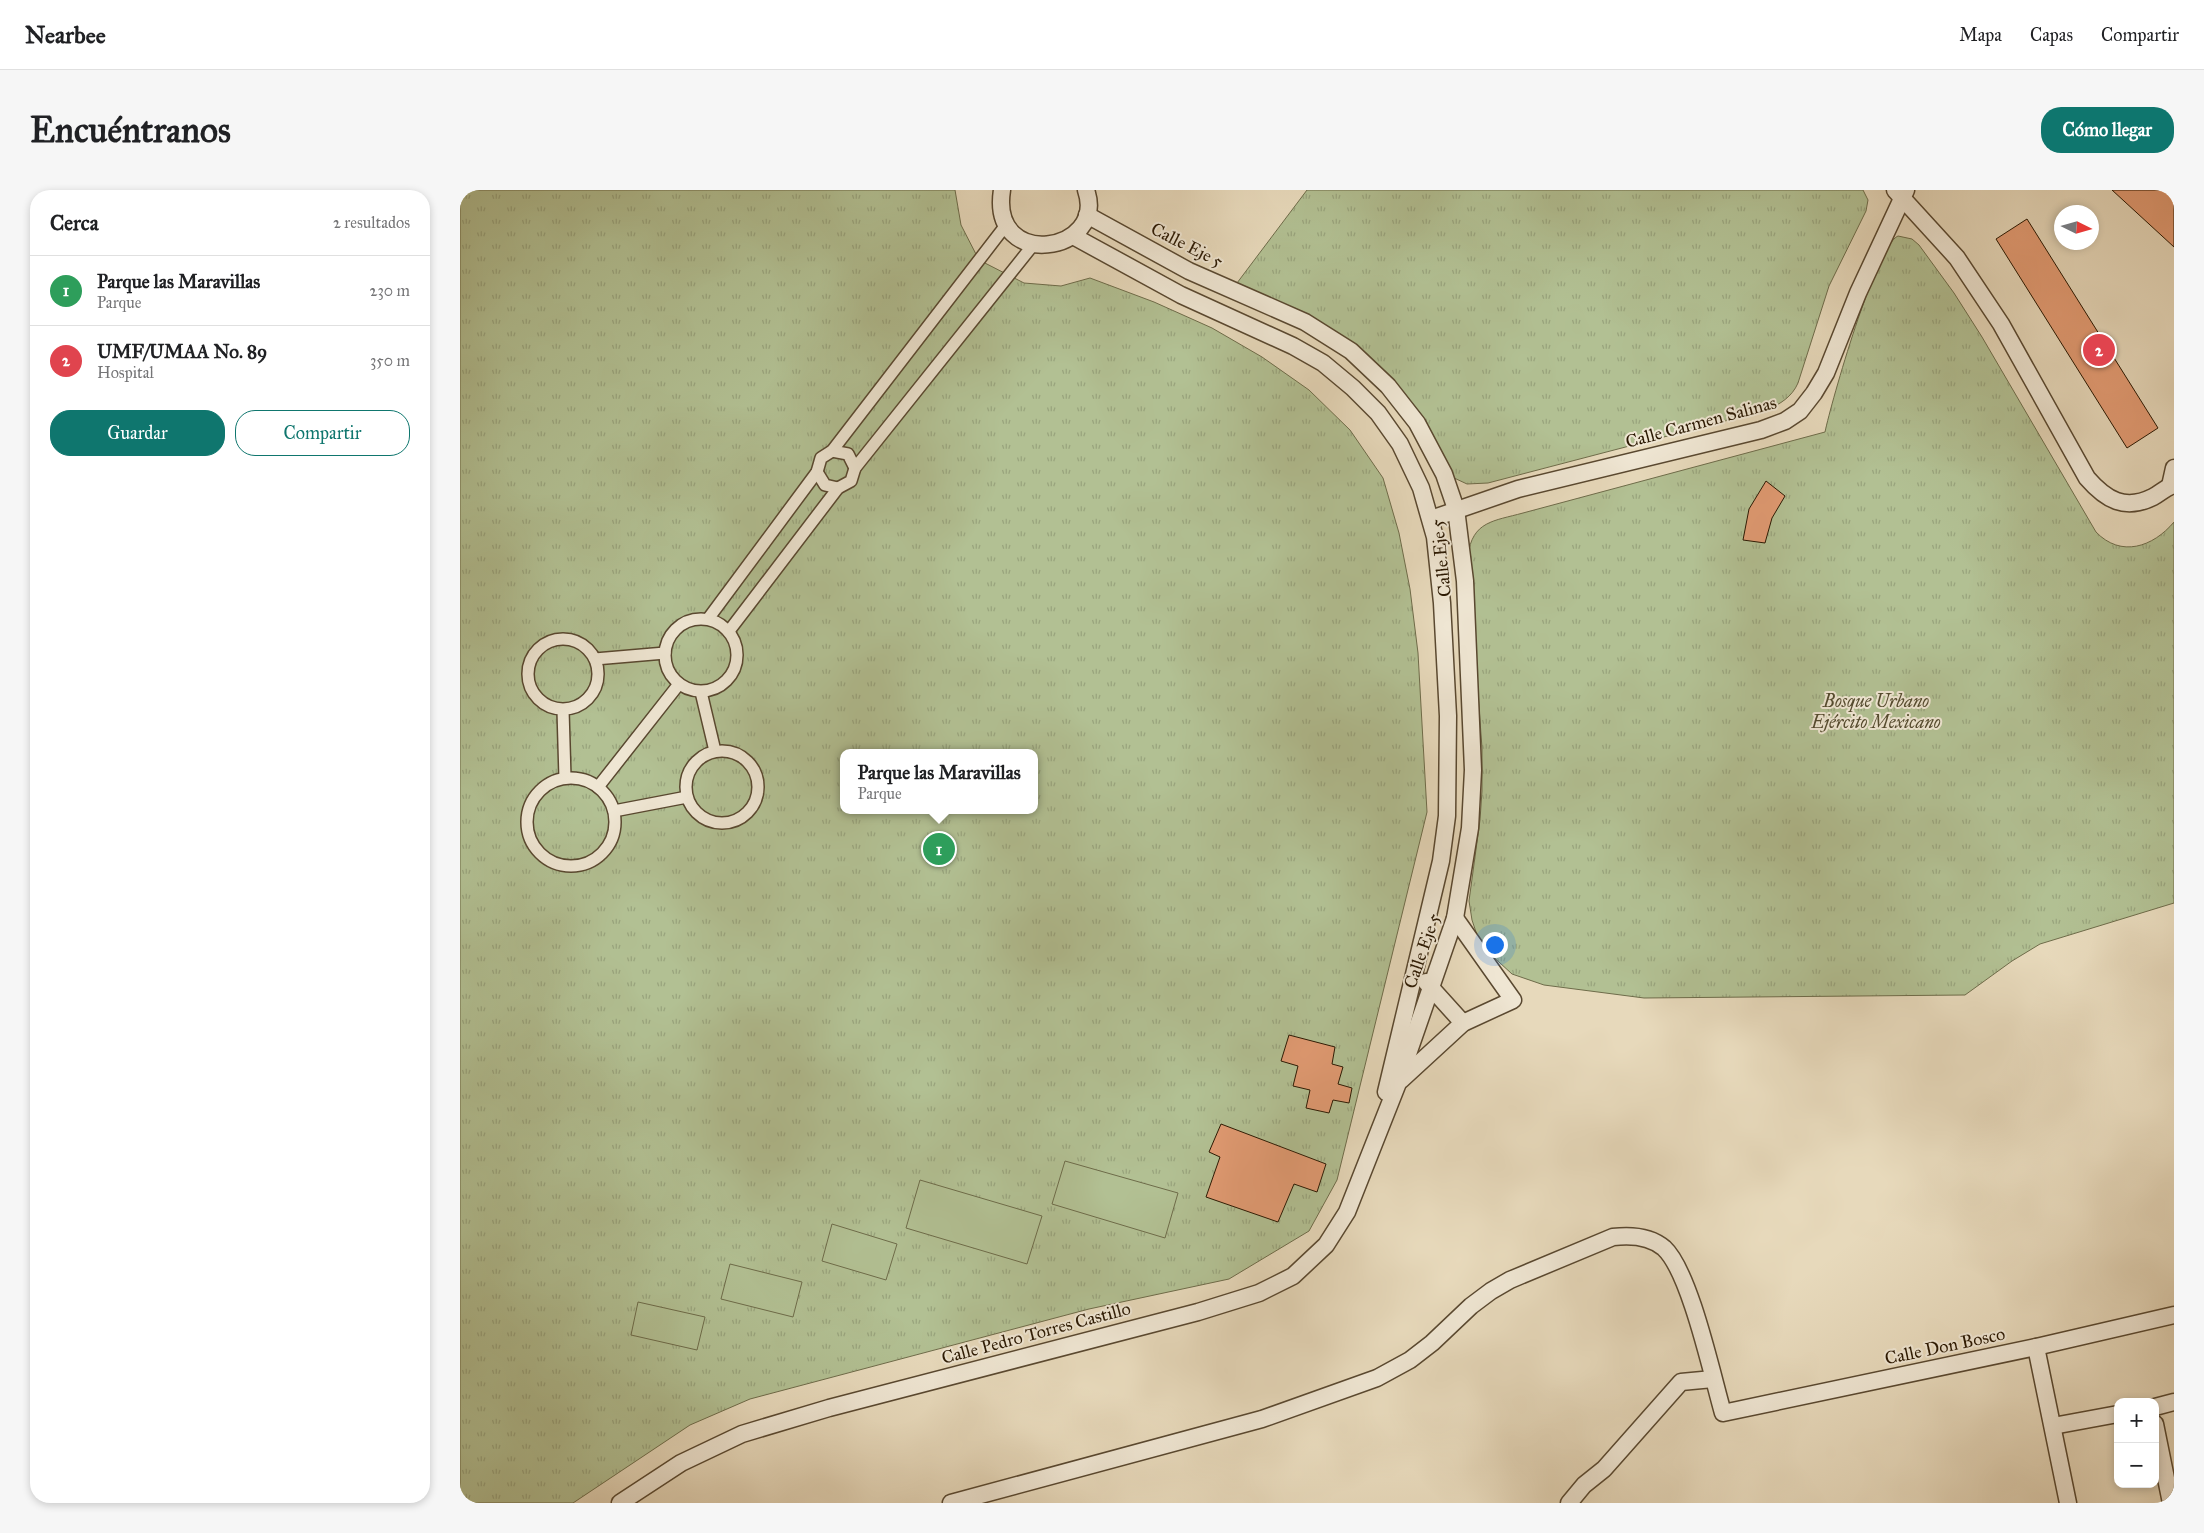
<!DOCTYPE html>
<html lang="es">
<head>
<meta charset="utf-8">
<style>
	:root { --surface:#fff; --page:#f6f6f6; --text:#202124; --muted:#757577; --line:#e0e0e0; --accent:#0f766e }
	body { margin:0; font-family:"IM FELL Great Primer",serif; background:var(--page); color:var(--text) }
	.controls { position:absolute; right:15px; bottom:15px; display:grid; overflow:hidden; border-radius:10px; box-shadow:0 2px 8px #0003 }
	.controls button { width:45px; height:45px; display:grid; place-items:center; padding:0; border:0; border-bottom:1px solid var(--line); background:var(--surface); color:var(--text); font:25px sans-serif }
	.compass { position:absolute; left:1594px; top:15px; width:45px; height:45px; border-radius:50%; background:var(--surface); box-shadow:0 2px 8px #0003; rotate:95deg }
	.you { position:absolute; left:1034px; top:754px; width:18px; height:18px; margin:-12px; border:4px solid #fff; border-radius:50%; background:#1a73e8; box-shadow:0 0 0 8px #1a73e833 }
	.badge { display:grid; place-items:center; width:32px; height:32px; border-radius:50%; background:var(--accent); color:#fff; font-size:16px; font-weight:700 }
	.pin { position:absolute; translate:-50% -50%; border:2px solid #fff; box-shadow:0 1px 5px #0006 }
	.popup { position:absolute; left:380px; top:559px; width:198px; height:65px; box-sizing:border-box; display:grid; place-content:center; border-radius:10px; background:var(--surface); filter:drop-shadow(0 1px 4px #0005); font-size:16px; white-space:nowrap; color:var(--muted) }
	.popup b { font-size:19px; color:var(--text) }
	.popup::after { content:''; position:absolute; left:50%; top:100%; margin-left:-10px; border:10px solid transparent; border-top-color:var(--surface) }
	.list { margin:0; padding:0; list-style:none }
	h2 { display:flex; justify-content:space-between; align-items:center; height:65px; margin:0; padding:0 20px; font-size:21px }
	h2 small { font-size:16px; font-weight:400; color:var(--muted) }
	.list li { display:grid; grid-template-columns:32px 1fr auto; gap:15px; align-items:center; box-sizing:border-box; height:70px; padding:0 20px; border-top:1px solid var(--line) }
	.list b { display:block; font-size:19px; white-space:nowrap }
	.list p { margin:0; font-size:16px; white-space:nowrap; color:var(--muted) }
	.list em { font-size:16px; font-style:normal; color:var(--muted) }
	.actions { display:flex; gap:10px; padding:15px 20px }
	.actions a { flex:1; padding:11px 0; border:1px solid var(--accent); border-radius:20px; text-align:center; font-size:18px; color:var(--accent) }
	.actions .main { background:var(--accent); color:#fff }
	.map { position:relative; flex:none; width:1714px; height:1313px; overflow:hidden; border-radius:20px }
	header { display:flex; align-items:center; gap:30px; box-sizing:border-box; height:70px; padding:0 25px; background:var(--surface); border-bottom:1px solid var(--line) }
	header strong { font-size:24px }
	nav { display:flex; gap:28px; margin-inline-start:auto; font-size:18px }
	.intro { display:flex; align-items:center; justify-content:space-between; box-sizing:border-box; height:120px; padding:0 30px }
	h1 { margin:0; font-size:35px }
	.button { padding:12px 22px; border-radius:20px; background:var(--accent); color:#fff; font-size:18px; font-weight:700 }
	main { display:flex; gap:30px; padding:0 30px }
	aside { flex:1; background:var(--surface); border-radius:20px; box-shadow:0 2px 8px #0003 }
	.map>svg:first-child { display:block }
</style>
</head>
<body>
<header>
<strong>Nearbee</strong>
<nav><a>Mapa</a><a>Capas</a><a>Compartir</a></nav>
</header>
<div class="intro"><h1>Encuéntranos</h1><a class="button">Cómo llegar</a></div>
<main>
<aside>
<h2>Cerca<small>2 resultados</small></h2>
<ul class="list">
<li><span class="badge" style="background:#2e9e5b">1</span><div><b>Parque las Maravillas</b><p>Parque</p></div><em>230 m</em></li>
<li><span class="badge" style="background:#e0444e">2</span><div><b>UMF/UMAA No. 89</b><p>Hospital</p></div><em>350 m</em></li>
</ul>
<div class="actions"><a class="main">Guardar</a><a>Compartir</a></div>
</aside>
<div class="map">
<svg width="1714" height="1313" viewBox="0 0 1714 1313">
	<defs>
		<pattern id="park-tufts" width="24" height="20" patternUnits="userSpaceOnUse" patternTransform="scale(1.25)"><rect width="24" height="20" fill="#b2c093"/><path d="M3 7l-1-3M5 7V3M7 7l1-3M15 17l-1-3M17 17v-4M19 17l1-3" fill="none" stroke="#99a47d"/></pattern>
	</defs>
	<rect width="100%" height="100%" fill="#e7d9bb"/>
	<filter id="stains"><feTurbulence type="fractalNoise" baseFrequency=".004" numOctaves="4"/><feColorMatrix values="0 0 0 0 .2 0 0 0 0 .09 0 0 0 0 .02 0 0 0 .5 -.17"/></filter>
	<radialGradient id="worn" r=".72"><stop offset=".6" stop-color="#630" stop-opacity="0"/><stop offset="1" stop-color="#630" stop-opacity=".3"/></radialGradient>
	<g fill="url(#park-tufts)" stroke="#6e6c4a" fill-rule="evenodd">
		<path d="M 0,0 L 495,0 L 501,35 L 519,70 L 564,93 L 601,96 L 630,88 L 694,112 L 752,138 L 802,167 L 849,200 L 890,240 L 923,288 L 939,343 L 950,399 L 958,463 L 967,622 L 877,990 L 849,1041 L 769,1089 L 629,1119 L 290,1209 L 230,1235 L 113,1313 L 0,1313 ZM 384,563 L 574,563 L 574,620 L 384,620 Z"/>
		<path d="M 847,0 L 1403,0 L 1408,10 L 1406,21 L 1369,96 L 1338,193 C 1332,207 1320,214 1307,220 L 1028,293 L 1007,294 L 992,287 L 928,192 L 774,97 Z"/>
		<path d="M 1438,46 L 1452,49 L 1459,55 L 1494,103 L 1522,147 L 1636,342 C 1661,368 1693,357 1714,332 L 1714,713 L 1580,754 L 1552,771 L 1505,805 L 1184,808 L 1084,795 L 1052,784 L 1027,761 L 1017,745 L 1012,730 L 1009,711 L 1020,630 L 1022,601 L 1022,558 L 1008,366 C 1012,331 1034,331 1063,323 L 1365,242 C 1371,213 1416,55 1438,46 Z"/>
	</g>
	<g fill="#b2c093" stroke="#6e6c4a">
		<path d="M 605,971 L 718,1003 L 705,1048 L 592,1014 Z"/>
		<path d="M 460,990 L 582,1026 L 567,1074 L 446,1038 Z"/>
		<path d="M 372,1034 L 437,1054 L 426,1090 L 362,1071 Z"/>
		<path d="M 270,1074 L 342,1092 L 333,1127 L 261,1109 Z"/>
		<path d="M 178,1112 L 245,1127 L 237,1160 L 171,1145 Z"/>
	</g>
	<g fill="#e29b73" stroke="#2a1802">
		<path d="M 1652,0 L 1705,0 L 1714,8 L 1714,57 Z"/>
		<path d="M 1567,29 L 1698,238 L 1667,258 L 1536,49 Z"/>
		<path d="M 1306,291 L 1325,306 L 1312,328 L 1305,353 L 1283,350 L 1289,319 Z"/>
		<path d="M 829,845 L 875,857 L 872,874 L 883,877 L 878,894 L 892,898 L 889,913 L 873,910 L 869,923 L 846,918 L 850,900 L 833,896 L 838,876 L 821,871 Z"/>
		<path d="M 761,934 L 866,974 L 857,1002 L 834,994 L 818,1032 L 746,1007 L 760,967 L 749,962 Z"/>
	</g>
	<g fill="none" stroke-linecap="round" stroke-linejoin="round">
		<defs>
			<g id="pedestrian">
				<path d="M 372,261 L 388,264 L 395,278"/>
				<path d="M 357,282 L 365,295 L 378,298"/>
				<circle cx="241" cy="465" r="36"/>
				<path d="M 248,429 L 357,282 L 361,268 L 372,261 L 546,35"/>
				<path d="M 269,441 L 378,298 L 391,291 L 395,278 L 573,55"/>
				<circle cx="103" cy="484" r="35"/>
				<path d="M 135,469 L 205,463"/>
				<path d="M 241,502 L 255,561"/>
				<path d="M 103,520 L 105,588"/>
				<circle cx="262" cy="597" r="36"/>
				<circle cx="111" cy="632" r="44"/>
				<path d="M 138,597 L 219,494"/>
				<path d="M 154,621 L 227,607"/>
			</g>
			<g id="minor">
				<path d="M 542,0 C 529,82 648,63 626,0"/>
				<path d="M 1435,0 L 1497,68 L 1541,134 L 1627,288 C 1646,310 1665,321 1693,307 C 1701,303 1706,297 1714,295"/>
				<path d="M 613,46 L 721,105 L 833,156 L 863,173 L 893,198 L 918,223 L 940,254 L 961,298 L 975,347 L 982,413 L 988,526 L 987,626 L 981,671 L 926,902"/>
				<path d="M 1710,296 L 1714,278"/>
				<path d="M 971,329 L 1058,299 L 1301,240 L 1325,231 L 1340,221 L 1354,203 L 1366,183 L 1398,103 L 1446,0"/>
				<path d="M 966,792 L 1003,833"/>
				<path d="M 941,890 L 1003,833 L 1053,810 L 995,728"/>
				<path d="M 1576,1157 L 1608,1313"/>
				<path d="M 1695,1217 L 1714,1212"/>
				<path d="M 1695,1234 L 1711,1313"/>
				<path d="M 1593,1236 L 1658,1224"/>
				<path d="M 160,1313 L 221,1273 L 282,1244 L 369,1218 L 738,1122 L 799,1103 L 833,1086 L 866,1055 L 887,1022 L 938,893 L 995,728 L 1010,638 L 1013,580 L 1005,391 L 996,319 L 984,284 L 957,233 L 928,196 L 891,161 L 845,132 L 729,81 L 627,25"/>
				<path d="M 491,1313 L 802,1229 L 917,1188 L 950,1170 L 972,1153 L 1011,1116 L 1031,1101 L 1050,1090 L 1153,1047 C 1170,1045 1190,1046 1204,1058 C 1230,1082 1252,1185 1263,1223 L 1576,1157 L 1714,1125"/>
				<path d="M 1109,1313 L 1124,1295 L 1144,1279 L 1221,1192 L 1253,1189"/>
			</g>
		</defs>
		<use href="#pedestrian" stroke="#594830" stroke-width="14"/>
		<use href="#minor" stroke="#594830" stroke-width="19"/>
		<use href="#pedestrian" stroke="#efe6d3" stroke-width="11"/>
		<use href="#minor" stroke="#efe6d3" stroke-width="16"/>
	</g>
	<g text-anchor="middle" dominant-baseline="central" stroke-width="4" stroke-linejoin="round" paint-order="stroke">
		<g font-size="18" fill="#2a1802" stroke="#efe6d3">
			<text transform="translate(727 55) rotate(27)">Calle Eje 5</text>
			<text transform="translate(1241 232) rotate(-15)">Calle Carmen Salinas</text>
			<text transform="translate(981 368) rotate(-96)">Calle Eje 5</text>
			<text transform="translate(962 761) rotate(-71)">Calle Eje 5</text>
			<text transform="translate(576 1143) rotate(-15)">Calle Pedro Torres Castillo</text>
			<text transform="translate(1485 1156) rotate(-12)">Calle Don Bosco</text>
		</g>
		<g font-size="18" font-style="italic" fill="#534a2e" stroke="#efe6d3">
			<text x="1416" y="511">Bosque Urbano<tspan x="1416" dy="21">Ejército Mexicano</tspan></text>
		</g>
	</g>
	<rect width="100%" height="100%" filter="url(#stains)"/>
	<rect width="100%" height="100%" fill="url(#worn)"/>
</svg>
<div class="controls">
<button>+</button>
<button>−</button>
</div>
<svg class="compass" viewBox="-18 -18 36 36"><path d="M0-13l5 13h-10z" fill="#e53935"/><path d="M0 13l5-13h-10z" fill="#757577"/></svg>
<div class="you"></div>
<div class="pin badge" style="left:479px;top:659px;background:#2e9e5b">1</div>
<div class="popup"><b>Parque las Maravillas</b>Parque</div>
<div class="pin badge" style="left:1639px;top:160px;background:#e0444e">2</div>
</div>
</main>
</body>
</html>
